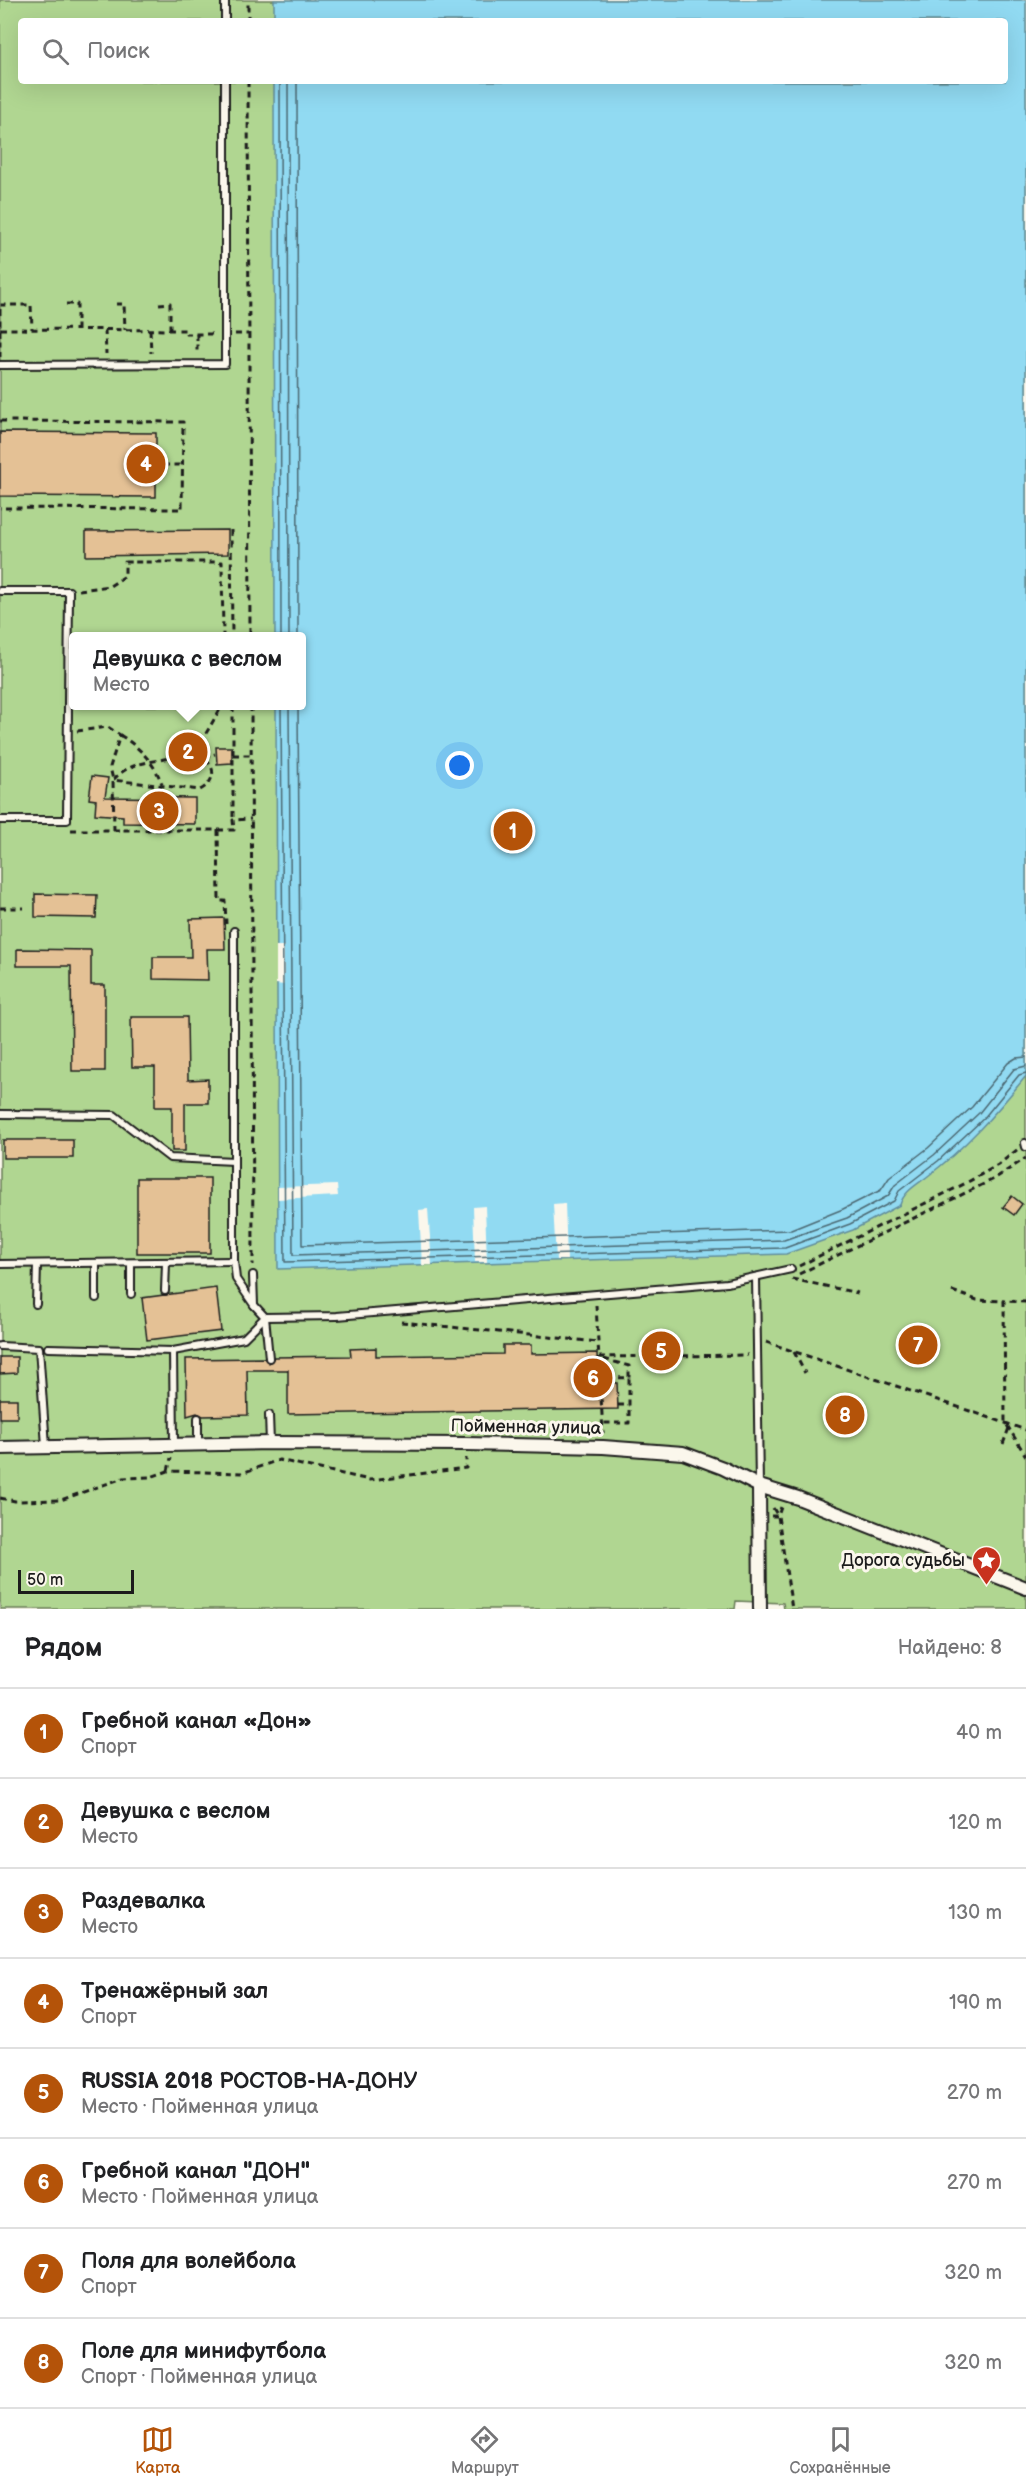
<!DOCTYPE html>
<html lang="ru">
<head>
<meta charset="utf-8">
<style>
	:root { --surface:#fff; --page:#f6f6f6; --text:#202124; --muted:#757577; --line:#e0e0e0; --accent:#b45309 }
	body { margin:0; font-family:"Balsamiq Sans",sans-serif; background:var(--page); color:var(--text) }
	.scale { position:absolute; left:18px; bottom:15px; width:116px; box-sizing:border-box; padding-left:6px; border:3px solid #1c1c1c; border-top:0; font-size:16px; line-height:21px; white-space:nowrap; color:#1c1c1c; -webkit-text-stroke:4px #fbf7ec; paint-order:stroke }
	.you { position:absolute; left:460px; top:766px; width:21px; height:21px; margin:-15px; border:4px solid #fff; border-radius:50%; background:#1a73e8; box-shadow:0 0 0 9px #1a73e833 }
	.badge { display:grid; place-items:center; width:39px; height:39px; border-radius:50%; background:var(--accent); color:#fff; font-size:20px; font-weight:700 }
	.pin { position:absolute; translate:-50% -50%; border:3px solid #fff; box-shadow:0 2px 6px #0006 }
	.popup { position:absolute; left:69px; top:632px; width:237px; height:78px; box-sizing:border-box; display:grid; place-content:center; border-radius:6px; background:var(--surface); filter:drop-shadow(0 2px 4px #0005); font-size:20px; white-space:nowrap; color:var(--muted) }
	.popup b { font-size:22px; color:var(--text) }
	.popup::after { content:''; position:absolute; left:50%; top:100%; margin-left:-12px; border:12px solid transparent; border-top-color:var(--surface) }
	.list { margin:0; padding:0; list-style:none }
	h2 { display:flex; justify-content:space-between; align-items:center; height:78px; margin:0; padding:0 24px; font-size:26px }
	h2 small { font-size:20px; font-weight:400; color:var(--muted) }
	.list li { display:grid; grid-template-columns:39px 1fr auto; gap:18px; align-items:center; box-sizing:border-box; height:90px; padding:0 24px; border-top:2px solid var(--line) }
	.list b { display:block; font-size:22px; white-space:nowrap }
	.list p { margin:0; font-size:20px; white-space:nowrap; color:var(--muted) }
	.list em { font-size:20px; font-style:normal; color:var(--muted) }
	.icon { flex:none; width:33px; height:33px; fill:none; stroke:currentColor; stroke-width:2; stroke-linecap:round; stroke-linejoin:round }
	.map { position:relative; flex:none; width:1026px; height:1609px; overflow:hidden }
	.search { position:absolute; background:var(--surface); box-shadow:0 6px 24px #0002; left:18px; right:18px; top:18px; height:66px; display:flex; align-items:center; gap:15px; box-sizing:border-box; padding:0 21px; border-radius:6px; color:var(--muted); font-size:22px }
	.sheet { height:798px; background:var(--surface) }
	nav { display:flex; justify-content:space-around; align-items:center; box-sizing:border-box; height:84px; border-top:2px solid var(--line); background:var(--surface); font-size:16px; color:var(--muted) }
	nav a { display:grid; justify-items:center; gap:3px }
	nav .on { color:var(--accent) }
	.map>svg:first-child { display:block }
</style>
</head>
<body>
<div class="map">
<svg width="1026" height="1609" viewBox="0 0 1026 1609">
	<rect width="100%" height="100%" fill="#fbf7ec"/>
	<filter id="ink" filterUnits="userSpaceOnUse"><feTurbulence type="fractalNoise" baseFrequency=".0167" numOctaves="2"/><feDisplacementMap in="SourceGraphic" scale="12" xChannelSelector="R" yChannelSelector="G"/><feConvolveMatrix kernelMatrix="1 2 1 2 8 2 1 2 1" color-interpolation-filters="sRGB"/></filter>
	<g filter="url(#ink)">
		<path fill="#b0d691" stroke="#667956" stroke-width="1.5" fill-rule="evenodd" d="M 0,0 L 1026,0 L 1026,1609 L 784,1609 L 783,1603 L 736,1601 L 735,1609 L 0,1609 ZM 21,21 L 1005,21 L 1005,81 L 21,81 ZM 74,636 L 302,636 L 302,706 L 74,706 Z"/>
		<path fill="#91daf2" stroke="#628e9c" stroke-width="1.5" d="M 274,0 L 1026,0 L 1026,1076 C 996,1113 966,1147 928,1176 C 917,1185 904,1191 900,1205 L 853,1230 L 786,1254 L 278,1269 L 276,706 L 302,706 L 302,636 L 275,636 L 274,81 L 1005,81 L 1005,21 L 274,21 Z"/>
		<g fill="#fbf7ec">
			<path d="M 276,946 L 284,946 L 284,985 L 276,984 Z"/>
			<path d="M 337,1185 L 338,1196 L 278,1199 L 278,1187 Z"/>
			<path d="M 565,1203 L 567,1260 L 556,1260 L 553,1204 Z"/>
			<path d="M 485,1206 L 487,1262 L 475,1262 L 473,1207 Z"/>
			<path d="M 428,1209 L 432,1265 L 422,1265 L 419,1210 Z"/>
		</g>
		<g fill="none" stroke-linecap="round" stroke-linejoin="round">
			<g stroke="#4b6872" stroke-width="1.5">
				<path d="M 280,81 L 281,636"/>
				<path d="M 288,81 L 289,636"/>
				<path d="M 297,81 L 298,636"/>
				<path d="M 281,706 L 285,1262 L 785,1248 L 850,1224 L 894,1201 L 899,1191 L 938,1161 L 984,1118 L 1019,1075 L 1026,1073"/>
				<path d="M 289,706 L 293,1255 L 784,1240 L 847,1218 L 888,1196 L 895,1185 L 934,1155 L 979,1113 L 1014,1069 L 1026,1066"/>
				<path d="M 298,706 L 302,1245 L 791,1230 L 843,1209 L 881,1190 L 889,1178 L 928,1148 L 972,1107 L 1008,1063 L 1016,1058 L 1026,1057"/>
			</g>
		</g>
		<g fill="#e4c195" stroke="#1c1c1c" stroke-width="1.5">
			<path d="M 0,432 L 156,433 L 156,497 L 0,496 Z"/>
			<path d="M 228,530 L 228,554 L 86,556 L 86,531 Z"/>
			<path d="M 216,747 L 232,747 L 232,763 L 217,764 Z"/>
			<path d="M 92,776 L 108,778 L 105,797 L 195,798 L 195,824 L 123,823 L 123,816 L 95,814 L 96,800 L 89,799 Z"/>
			<path d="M 35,894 L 97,895 L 96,918 L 35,917 Z"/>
			<path d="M 224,918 L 225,949 L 207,949 L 208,980 L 153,979 L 153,957 L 191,957 L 190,919 Z"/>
			<path d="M 17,949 L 91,950 L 91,985 L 105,985 L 105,1071 L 72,1071 L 71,966 L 17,966 Z"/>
			<path d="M 131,1017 L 187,1017 L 188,1080 L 208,1079 L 208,1103 L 185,1103 L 185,1151 L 172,1151 L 172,1107 L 155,1107 L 155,1067 L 132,1067 Z"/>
			<rect x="3" y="1140" width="70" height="18"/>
			<rect x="137" y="1178" width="73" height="75"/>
			<path d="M 1012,1196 L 1022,1204 L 1014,1215 L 1003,1207 Z"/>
			<path d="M 216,1288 L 221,1331 L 147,1340 L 142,1298 Z"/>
			<path d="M 503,1345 L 531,1345 L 531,1354 L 597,1353 L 598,1383 L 617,1383 L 618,1409 L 288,1414 L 288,1370 L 247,1370 L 248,1415 L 203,1416 L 197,1413 L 187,1416 L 186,1359 L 264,1358 L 269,1363 L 274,1357 L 351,1356 L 350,1349 L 376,1348 L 376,1356 L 503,1354 Z"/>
			<path d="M 0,1357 L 17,1357 L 17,1373 L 0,1374 Z"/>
			<rect x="0" y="1399" width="17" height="19"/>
		</g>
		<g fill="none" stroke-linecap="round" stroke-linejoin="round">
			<defs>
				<g id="service">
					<path d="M 225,0 L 225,21"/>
					<path d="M 0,365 L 225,364 L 225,81"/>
					<path d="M 0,591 L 69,591 L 67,820 L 0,820"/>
					<path d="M 234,931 L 234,1261 L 236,1279 L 254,1305"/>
					<path d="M 0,1114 L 114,1115 L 170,1158 L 234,1161"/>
					<path d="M 1025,1143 L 1026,1147"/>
					<path d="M 96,1263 L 96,1298"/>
					<path d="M 0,1264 L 234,1261"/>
					<path d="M 253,1275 L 254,1305 L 265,1317 L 337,1316 L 727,1283 L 791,1269"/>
					<path d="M 756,1277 L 759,1486"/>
					<path d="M 165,1291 L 166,1263"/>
					<path d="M 131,1294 L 131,1263"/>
					<path d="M 36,1304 L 37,1264"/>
					<path d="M 265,1317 L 269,1358"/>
					<path d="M 0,1346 L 39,1348 L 46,1446"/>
					<path d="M 48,1348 L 173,1351 L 244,1338 L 265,1317"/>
					<path d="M 173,1351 L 174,1445"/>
					<path d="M 269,1415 L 270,1443"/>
					<path d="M 198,1444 L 198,1418"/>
				</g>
				<g id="minor">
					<path d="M 0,1448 L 270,1443 L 466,1444 L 603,1447 L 683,1453 L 723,1468 L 759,1486 L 798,1498 L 1026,1588"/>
					<path d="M 759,1486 L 760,1609"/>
				</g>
			</defs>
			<use href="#service" stroke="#1c1c1c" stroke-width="10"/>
			<use href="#minor" stroke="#1c1c1c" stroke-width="16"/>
			<g stroke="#1c1c1c" stroke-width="3" stroke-dasharray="6 4.5" stroke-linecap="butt">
				<path d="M 248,21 L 248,0"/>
				<path d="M 248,81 L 250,636"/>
				<path d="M 66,304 L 77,304 L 77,330"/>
				<path d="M 116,304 L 124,304 L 125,330"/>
				<path d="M 159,304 L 170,303 L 170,330"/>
				<path d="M 0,329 L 186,330 L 186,334 L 216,334"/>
				<path d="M 105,330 L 106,354"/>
				<path d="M 150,330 L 151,353"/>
				<path d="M 197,334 L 197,353"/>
				<path d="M 235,334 L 248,334"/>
				<path d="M 0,357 L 0,305 L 31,305 L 32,329"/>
				<path d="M 0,421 L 183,422 L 182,509 L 0,508"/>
				<path d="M 163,465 L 183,465"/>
				<path d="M 231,530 L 232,636"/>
				<path d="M 79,590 L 110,586 L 125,576 L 125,562 L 222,562 L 223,636"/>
				<path d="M 233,706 L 233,820"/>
				<path d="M 251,706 L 253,1265"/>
				<path d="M 77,731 L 108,727 L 120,735 L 110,767 L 113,780 L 114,830"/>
				<path d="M 120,735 C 139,747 154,762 162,784"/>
				<path d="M 198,747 L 190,742 C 181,742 177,747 177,756 L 185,763 L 195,762 L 200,752 L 198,747 L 222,706"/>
				<path d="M 233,755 L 251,755"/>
				<path d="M 177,756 C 154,763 131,760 113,780 L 200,790 C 217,781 217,763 199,757"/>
				<path d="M 206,760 L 208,756 L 215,754"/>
				<path d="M 71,830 L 234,830 L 233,820 L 251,819"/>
				<path d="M 218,830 L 219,901 L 225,901 L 226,924"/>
				<path d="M 0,908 L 24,908"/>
				<path d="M 799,1266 L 966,1183 L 998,1165 L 1018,1149"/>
				<path d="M 799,1274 L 994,1179 L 1026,1158"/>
				<path d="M 792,1279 L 858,1293"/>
				<path d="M 952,1291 L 977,1300 L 1004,1301"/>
				<path d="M 1026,1302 L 1004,1301 L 1005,1422 L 1026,1456"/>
				<path d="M 596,1305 L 603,1433"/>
				<path d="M 401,1322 L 598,1342"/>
				<path d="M 766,1342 L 1026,1430"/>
				<path d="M 794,1352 L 805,1373"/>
				<path d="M 599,1357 L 748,1355"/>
				<path d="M 604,1359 L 629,1366 L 629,1378"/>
				<path d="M 598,1377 L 629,1378 L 629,1423 L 603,1423"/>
				<path d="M 618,1405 L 629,1405"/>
				<path d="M 1003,1444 L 1009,1428"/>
				<path d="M 168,1471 L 171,1458"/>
				<path d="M 0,1498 L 15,1501 L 61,1500 L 123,1478 L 151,1477 L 168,1471 L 242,1473 L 279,1460 L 370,1480 L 466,1468 L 466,1458"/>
				<path d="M 773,1508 L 778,1516 L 792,1609"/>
				<path d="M 771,1516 L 778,1516 L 781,1507"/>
			</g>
			<use href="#service" stroke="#fbf7ec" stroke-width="6"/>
			<use href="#minor" stroke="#fbf7ec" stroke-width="12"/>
		</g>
	</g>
	<defs>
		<symbol id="sight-pin" viewBox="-11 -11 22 30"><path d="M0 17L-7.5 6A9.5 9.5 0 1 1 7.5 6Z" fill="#c8321e" stroke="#fbf7ec"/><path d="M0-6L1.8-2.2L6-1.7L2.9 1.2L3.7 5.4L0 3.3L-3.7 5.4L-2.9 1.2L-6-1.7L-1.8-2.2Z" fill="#fff"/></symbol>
	</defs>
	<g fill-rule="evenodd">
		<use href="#sight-pin" x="970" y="1544" width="33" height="45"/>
	</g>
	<g text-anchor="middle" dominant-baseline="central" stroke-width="6" stroke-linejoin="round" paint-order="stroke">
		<g font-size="18" fill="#1c1c1c" stroke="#fbf7ec">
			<text transform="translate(526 1427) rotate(1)">Пойменная улица</text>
		</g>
		<g font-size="18" fill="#1c1c1c" stroke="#fbf7ec" text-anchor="end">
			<text x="965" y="1560">Дорога судьбы</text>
		</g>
	</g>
</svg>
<div class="scale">50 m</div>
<div class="you"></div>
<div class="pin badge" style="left:513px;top:831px">1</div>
<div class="pin badge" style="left:188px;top:752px">2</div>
<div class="popup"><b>Девушка с веслом</b>Место</div>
<div class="pin badge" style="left:159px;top:811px">3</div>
<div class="pin badge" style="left:146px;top:464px">4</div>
<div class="pin badge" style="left:661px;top:1351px">5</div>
<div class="pin badge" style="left:593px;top:1378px">6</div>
<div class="pin badge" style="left:918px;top:1345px">7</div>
<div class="pin badge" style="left:845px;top:1415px">8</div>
<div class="search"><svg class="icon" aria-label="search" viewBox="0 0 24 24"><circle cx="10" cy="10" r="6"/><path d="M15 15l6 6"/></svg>Поиск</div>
</div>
<section class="sheet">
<h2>Рядом<small>Найдено: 8</small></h2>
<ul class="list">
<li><span class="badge">1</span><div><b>Гребной канал «Дон»</b><p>Спорт</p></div><em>40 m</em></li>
<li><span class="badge">2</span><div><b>Девушка с веслом</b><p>Место</p></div><em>120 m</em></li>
<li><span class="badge">3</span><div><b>Раздевалка</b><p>Место</p></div><em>130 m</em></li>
<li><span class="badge">4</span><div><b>Тренажёрный зал</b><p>Спорт</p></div><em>190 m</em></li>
<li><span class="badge">5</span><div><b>RUSSIA 2018 РОСТОВ-НА-ДОНУ</b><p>Место · Пойменная улица</p></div><em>270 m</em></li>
<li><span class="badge">6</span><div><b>Гребной канал &quot;ДОН&quot;</b><p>Место · Пойменная улица</p></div><em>270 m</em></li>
<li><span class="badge">7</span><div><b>Поля для волейбола</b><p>Спорт</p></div><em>320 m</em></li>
<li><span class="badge">8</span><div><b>Поле для минифутбола</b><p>Спорт · Пойменная улица</p></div><em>320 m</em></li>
</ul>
</section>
<nav>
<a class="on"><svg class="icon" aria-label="map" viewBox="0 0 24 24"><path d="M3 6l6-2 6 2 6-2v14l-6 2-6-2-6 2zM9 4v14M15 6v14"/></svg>Карта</a>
<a><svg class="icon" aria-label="directions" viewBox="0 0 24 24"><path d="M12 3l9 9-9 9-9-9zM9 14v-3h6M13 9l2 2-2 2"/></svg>Маршрут</a>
<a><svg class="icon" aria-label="saved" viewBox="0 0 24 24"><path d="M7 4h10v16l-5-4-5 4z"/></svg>Сохранённые</a>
</nav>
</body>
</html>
